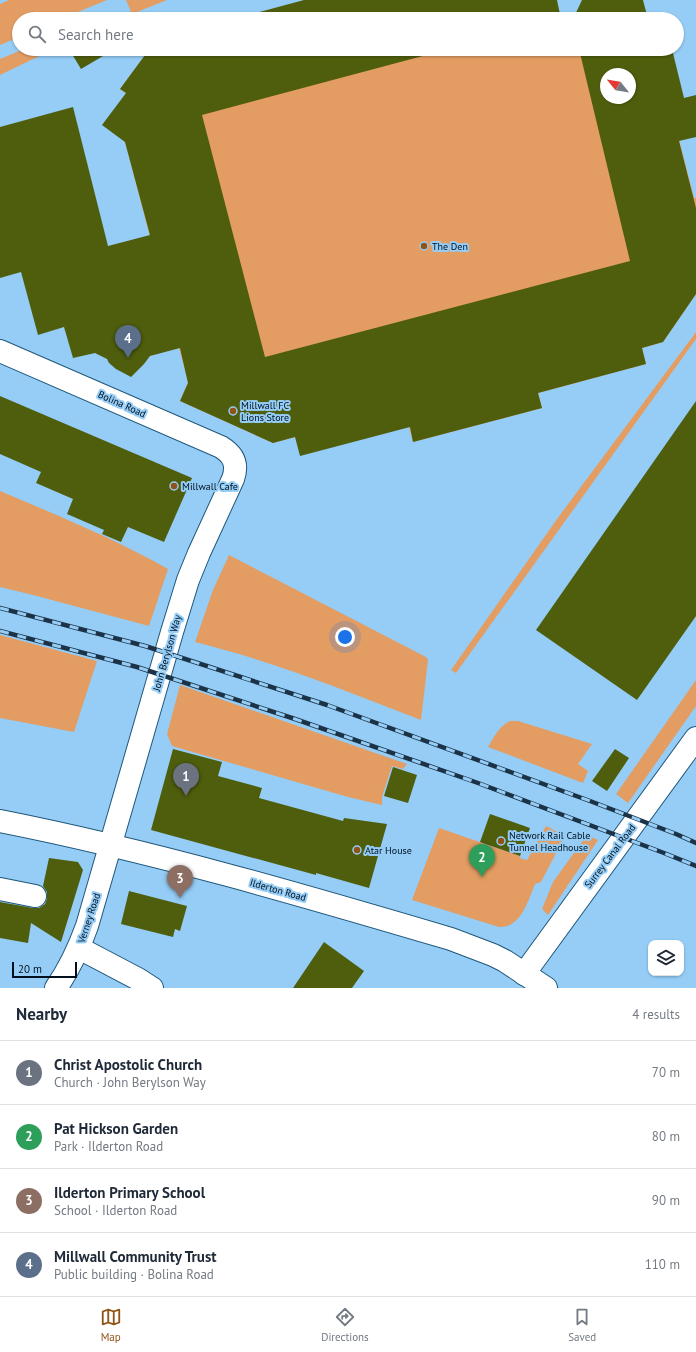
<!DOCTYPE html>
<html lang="en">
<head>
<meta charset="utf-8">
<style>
	:root { --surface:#fff; --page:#f6f6f7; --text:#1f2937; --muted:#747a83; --line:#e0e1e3; --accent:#905315 }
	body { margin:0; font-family:"PT Sans",sans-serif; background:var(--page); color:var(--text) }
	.controls { position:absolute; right:12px; bottom:12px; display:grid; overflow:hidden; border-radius:8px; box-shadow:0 1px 3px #0004 }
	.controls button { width:36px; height:36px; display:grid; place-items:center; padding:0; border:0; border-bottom:1px solid var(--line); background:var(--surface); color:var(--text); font:20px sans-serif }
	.compass { position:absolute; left:600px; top:68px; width:36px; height:36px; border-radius:50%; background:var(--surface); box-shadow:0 1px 3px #0004; rotate:300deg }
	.scale { position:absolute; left:12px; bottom:10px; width:65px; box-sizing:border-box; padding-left:4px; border:2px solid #00101e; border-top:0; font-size:11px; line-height:14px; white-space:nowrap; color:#00101e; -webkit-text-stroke:3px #95cdf6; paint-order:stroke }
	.you { position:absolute; left:345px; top:637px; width:14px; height:14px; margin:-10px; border:3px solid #fff; border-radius:50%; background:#1a73e8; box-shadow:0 0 0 6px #1a73e833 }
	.badge { display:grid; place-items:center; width:26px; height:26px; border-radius:50%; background:var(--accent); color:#fff; font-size:13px; font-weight:700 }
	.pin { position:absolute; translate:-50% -33px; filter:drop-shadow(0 1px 2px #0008) }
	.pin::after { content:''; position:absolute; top:21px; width:14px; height:12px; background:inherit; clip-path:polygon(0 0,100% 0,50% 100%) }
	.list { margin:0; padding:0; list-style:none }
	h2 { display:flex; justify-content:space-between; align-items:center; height:52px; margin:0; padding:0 16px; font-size:17px }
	h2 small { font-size:13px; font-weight:400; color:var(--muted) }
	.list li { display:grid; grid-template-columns:26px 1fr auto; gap:12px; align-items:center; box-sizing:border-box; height:64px; padding:0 16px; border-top:1px solid var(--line) }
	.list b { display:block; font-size:15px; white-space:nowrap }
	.list p { margin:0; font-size:13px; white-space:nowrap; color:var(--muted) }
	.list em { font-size:13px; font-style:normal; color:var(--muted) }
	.icon { flex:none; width:22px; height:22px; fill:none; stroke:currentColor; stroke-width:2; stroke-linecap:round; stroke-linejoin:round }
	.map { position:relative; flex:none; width:696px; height:988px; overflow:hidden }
	.search { position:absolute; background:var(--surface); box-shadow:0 1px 3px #0004; left:12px; right:12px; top:12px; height:44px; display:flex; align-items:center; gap:10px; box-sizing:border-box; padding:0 14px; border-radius:22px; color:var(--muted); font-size:15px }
	.sheet { height:308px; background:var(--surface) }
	nav { display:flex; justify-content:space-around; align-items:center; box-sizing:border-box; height:56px; border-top:1px solid var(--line); background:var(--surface); font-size:11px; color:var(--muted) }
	nav a { display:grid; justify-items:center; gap:2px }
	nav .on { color:var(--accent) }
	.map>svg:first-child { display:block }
</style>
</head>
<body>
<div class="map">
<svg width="696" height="988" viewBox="0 0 696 988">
	<rect width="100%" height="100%" fill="#95cdf6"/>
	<g fill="#e39d62" fill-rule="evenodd">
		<path d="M 9,0 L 107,0 L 61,19 L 19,19 L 19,37 L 0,45 L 0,4 Z"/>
		<path d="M 126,0 L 167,0 L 132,14 Z"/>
		<path d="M 24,49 L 54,49 L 0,75 L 0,59 Z"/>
		<path d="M 161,49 L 656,49 L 694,198 L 696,198 L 696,294 L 663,342 L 642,348 L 646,364 L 538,393 L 542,408 L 413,442 L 409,427 L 295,437 L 273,443 L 180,401 L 188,382 L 123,134 L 126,93 L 120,89 L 148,51 L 155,56 ZM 606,74 L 630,74 L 630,98 L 606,98 Z"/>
		<path d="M 696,332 L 696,339 L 456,673 L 451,670 L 557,519 Z"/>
		<path d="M 0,491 C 57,515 115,539 168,569 L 149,626 L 37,596 L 0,587 Z"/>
		<path d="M 229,555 L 426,657 L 428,660 L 421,720 C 347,691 272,661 195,642 L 213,590 Z"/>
		<path d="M 0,635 L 97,661 L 74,732 L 0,718 Z"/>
		<path d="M 696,680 L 696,706 L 628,803 L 616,794 Z"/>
		<path d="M 180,685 L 407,764 L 403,769 L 392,766 L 382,797 L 382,805 L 348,797 L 172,746 L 167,734 Z"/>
		<path d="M 510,721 L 518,721 L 592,744 L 578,764 L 588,771 L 583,783 L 488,747 C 494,737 499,726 510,721 Z"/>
		<path d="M 546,826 L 565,836 L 541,882 L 535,884 C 528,901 521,928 499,927 L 412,900 L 439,828 L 520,856 L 520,858 L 527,860 Z"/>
		<path d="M 587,835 L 598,840 L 548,915 L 542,909 L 553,882 Z"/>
	</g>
	<g fill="#4f5e0d" fill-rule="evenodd">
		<path d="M 304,0 L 557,0 L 561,19 L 234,19 Z"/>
		<path d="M 582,0 L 643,0 L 648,19 L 573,19 Z"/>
		<path d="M 69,49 L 115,49 L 81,69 Z"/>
		<path d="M 161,49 L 449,49 L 202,115 L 265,357 L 630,261 L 579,49 L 672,49 L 684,98 L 696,95 L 696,137 L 679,141 L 696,208 L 696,294 L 663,342 L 642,348 L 646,364 L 538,393 L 542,408 L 413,442 L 410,427 L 300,456 L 295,437 L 273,443 L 180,401 L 188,383 L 180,348 L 150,356 L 144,364 L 131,377 L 116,369 L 109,363 L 107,359 L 95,353 L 73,358 L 64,327 L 38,335 L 21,272 L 0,278 L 0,127 L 73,107 L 108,246 L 150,235 L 125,142 L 102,125 L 126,93 L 120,89 L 148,51 L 155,56 ZM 606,74 L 630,74 L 630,98 L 606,98 Z"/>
		<path d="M 0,396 L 192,478 L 164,542 L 128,527 L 121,542 L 102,534 L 104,530 L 67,514 L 73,499 L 36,483 L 41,472 L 0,454 Z"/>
		<path d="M 696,401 L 696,616 L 637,700 L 536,630 Z"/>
		<path d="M 173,749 L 222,762 L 218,776 L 262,788 L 259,798 L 343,821 L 344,818 L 387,824 L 369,888 L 316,873 L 316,875 L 151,830 Z"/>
		<path d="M 615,749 L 629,758 L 607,791 L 592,781 Z"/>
		<path d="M 393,767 L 417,775 L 408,803 L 384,796 Z"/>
		<path d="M 490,814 L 530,828 L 520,856 L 480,842 Z"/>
		<path d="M 49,858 L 78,862 L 83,870 L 61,942 L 31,923 L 28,943 L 0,938 L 0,902 L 33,908 L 39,908 L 45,904 L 47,899 L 47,892 L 43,886 Z"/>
		<path d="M 129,891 L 187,906 L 180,931 L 175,929 L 173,937 L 121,924 Z"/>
		<path d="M 324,942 L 364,971 L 352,988 L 293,988 Z"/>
	</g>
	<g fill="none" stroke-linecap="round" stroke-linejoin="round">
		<defs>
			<g id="minor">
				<path d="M 0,351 L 221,447 C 234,455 238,465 233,479 L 199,553 L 188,580 L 172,632 L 87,926 C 79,948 70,968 56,988"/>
				<path d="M 0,889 L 35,896"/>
				<path d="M 79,948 L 138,979 L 152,988"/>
			</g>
			<g id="tertiary">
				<path d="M 0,821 C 152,851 302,895 451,939 L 493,955 L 505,961 L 546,988"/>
				<path d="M 524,974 L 696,738"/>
			</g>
		</defs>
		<use href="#minor" stroke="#1f577a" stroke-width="24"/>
		<use href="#tertiary" stroke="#1f577a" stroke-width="24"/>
		<use href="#minor" stroke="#fff" stroke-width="22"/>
		<use href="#tertiary" stroke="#fff" stroke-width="22"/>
		<defs>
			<g id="rail">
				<path d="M 0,608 L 145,646 L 327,705 L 590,801 L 676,834 L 696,843"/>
				<path d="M 0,631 L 137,667 L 295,719 L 478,783 L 664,853 L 696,866"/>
			</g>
		</defs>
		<use href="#rail" stroke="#1c3347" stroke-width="4.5"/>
		<use href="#rail" stroke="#95cdf6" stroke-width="3" stroke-dasharray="9" stroke-linecap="butt"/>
	</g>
	<g fill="#905315" stroke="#95cdf6" stroke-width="1.5">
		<circle cx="424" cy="246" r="4"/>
		<circle cx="233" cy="411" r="4"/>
		<circle cx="174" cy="486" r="4"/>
		<circle cx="501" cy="841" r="4"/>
		<circle cx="357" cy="850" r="4"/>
	</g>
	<g text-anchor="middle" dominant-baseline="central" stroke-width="4" stroke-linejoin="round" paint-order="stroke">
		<g font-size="10" fill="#00101e" stroke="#95cdf6" text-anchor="start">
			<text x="432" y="246">The Den</text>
			<text x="241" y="405">Millwall FC<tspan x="241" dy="12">Lions Store</tspan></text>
			<text x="182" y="486">Millwall Cafe</text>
			<text x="509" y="835">Network Rail Cable<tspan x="509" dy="12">Tunnel Headhouse</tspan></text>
			<text x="365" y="850">Atar House</text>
		</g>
		<g font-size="10" fill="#00101e" stroke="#95cdf6">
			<text transform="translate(122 404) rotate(24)">Bolina Road</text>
			<text transform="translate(167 653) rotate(-74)">John Berylson Way</text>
			<text transform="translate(610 856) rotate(-53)">Surrey Canal Road</text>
			<text transform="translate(278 890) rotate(16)">Ilderton Road</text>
			<text transform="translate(89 918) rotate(-72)">Verney Road</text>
		</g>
	</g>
</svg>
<div class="controls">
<button><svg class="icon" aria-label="layers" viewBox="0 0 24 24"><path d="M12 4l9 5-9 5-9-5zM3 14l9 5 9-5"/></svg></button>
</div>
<svg class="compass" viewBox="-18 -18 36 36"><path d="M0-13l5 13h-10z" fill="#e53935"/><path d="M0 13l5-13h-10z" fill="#747a83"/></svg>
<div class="scale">20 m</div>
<div class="you"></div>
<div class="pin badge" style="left:186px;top:796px;background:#6b7280">1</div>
<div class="pin badge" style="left:482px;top:877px;background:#2e9e5b">2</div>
<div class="pin badge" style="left:180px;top:898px;background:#8d6e63">3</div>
<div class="pin badge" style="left:128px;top:358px;background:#5c6f8a">4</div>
<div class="search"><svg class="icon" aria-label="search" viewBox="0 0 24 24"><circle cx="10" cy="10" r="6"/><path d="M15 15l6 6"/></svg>Search here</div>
</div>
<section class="sheet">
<h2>Nearby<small>4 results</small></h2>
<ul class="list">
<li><span class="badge" style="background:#6b7280">1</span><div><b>Christ Apostolic Church</b><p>Church · John Berylson Way</p></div><em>70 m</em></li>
<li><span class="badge" style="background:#2e9e5b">2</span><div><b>Pat Hickson Garden</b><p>Park · Ilderton Road</p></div><em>80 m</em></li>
<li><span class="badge" style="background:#8d6e63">3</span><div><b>Ilderton Primary School</b><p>School · Ilderton Road</p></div><em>90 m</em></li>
<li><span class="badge" style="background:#5c6f8a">4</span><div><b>Millwall Community Trust</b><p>Public building · Bolina Road</p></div><em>110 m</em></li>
</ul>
</section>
<nav>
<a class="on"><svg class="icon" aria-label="map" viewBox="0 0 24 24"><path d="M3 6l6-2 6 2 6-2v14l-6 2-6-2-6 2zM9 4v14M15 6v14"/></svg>Map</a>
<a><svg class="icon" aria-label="directions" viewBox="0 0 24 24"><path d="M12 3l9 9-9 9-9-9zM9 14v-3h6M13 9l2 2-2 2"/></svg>Directions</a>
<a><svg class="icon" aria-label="saved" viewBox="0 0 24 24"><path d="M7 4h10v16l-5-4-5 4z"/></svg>Saved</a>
</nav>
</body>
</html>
